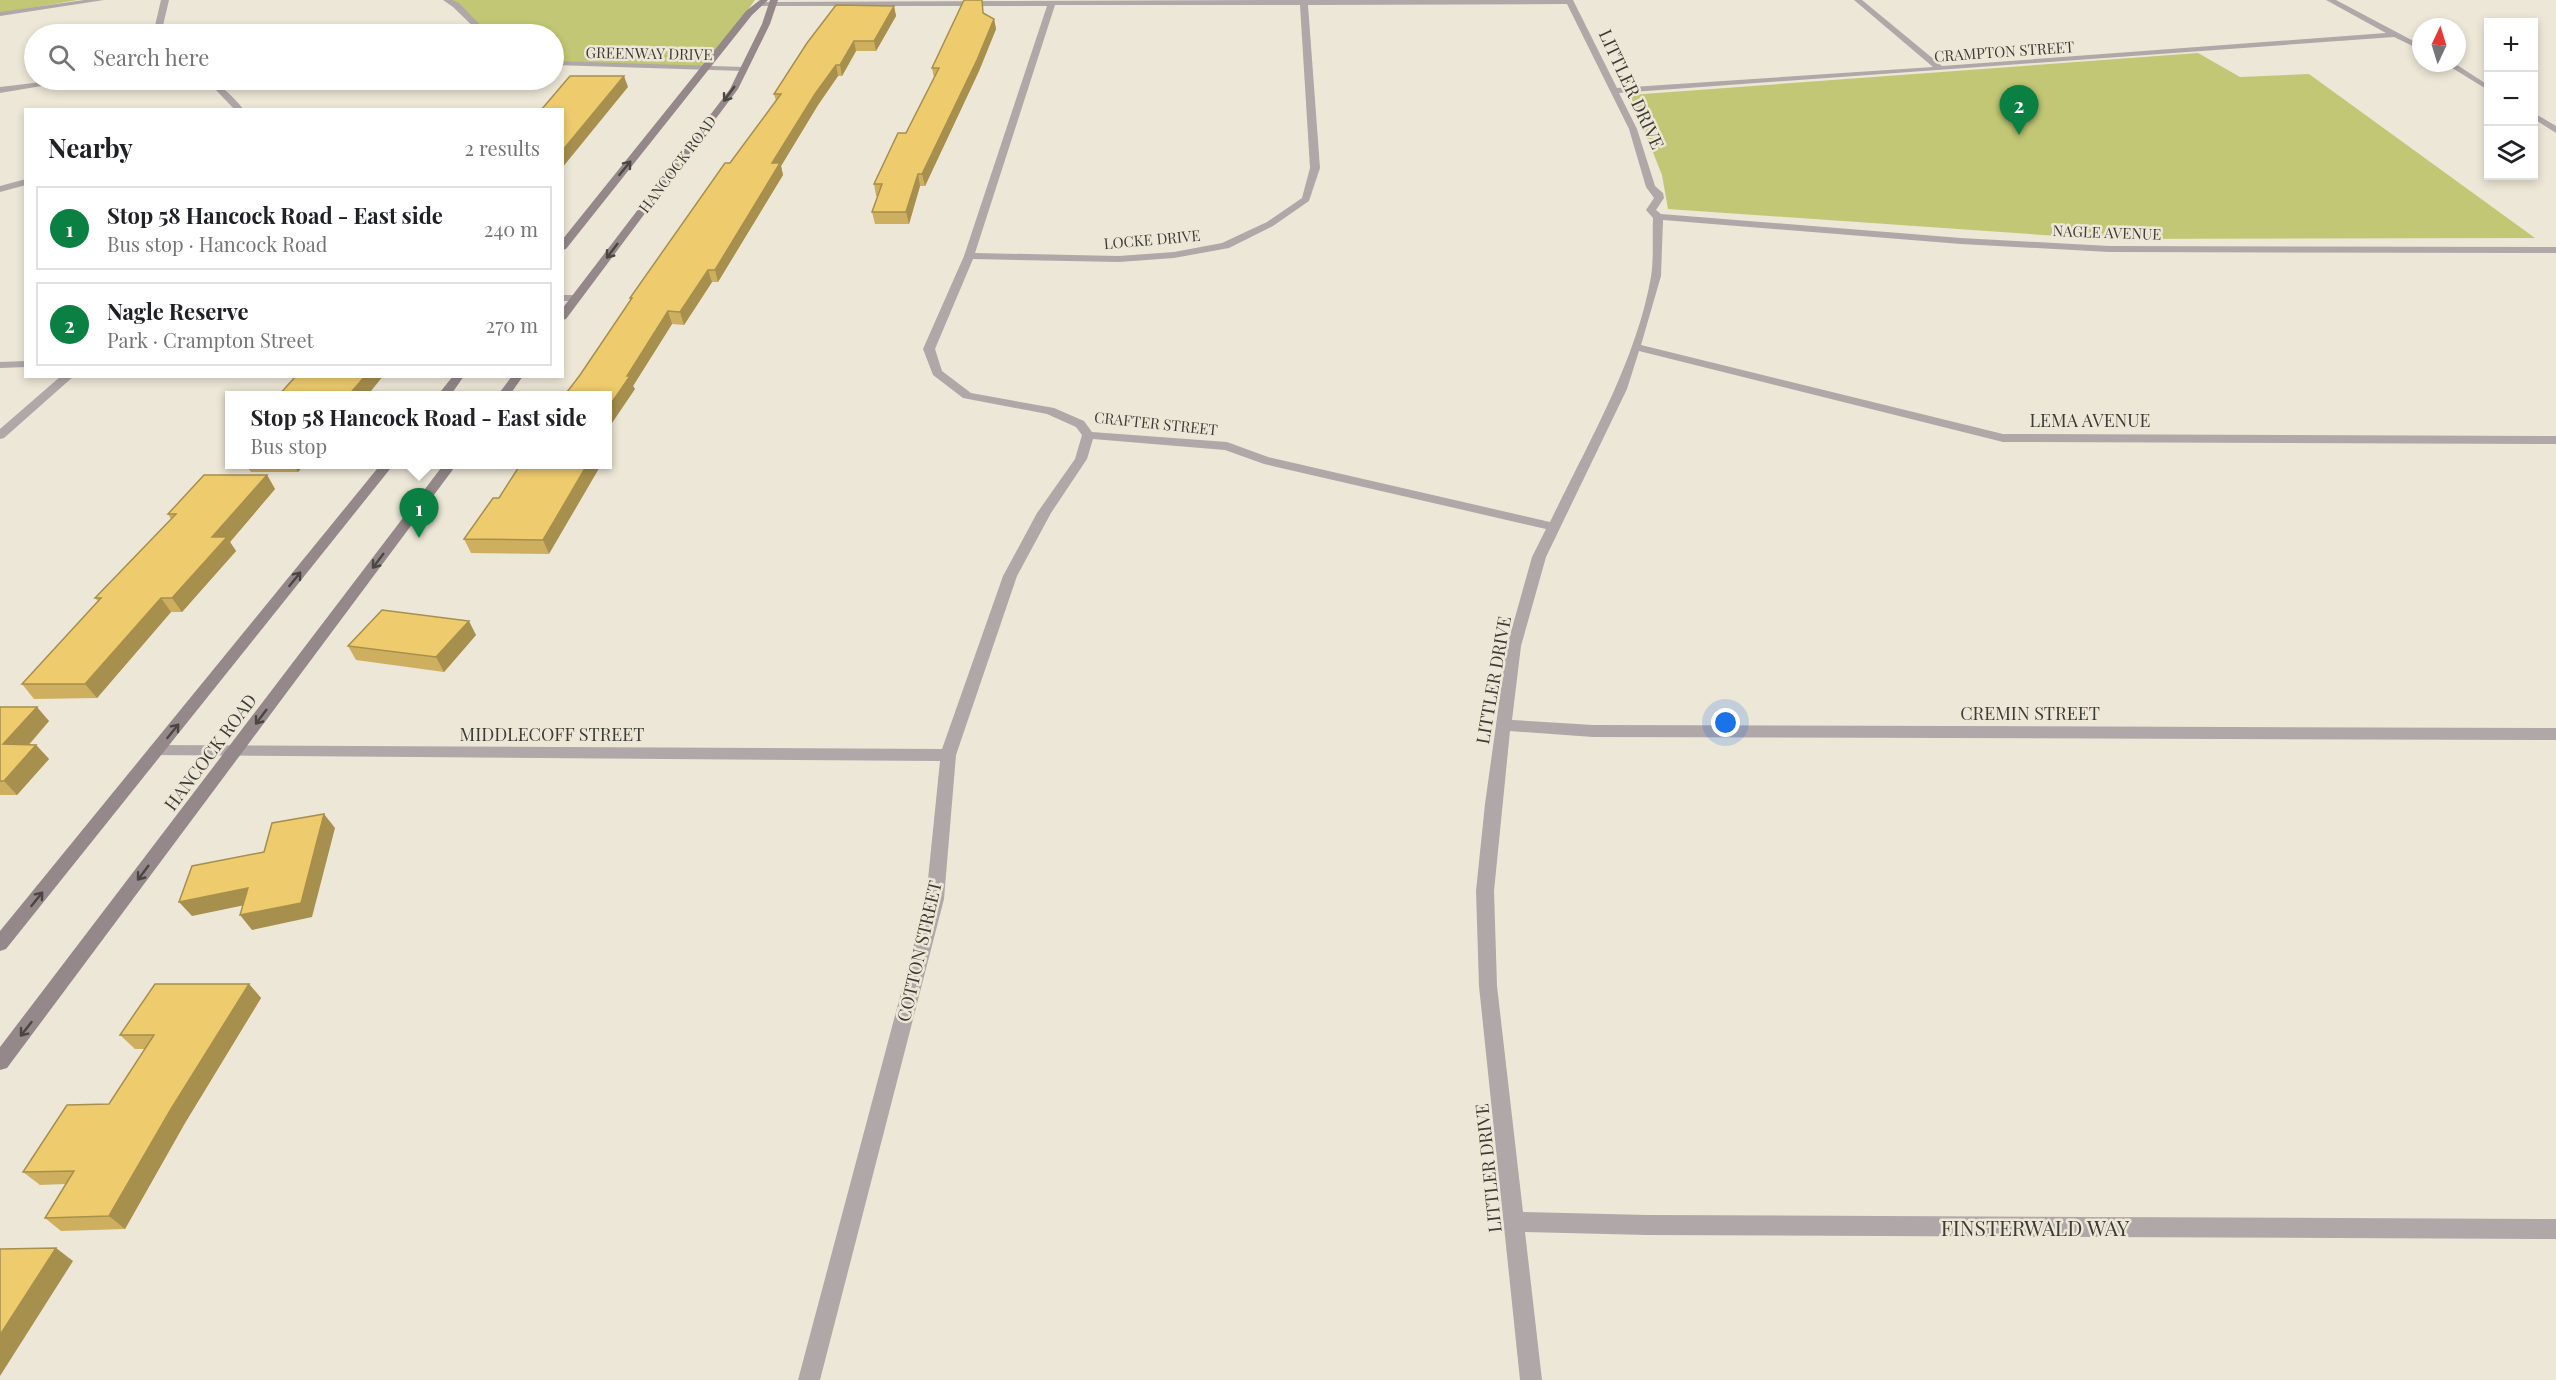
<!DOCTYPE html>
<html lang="en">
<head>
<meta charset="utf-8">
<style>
	:root { --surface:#fff; --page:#f6f6f6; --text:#202124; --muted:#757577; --line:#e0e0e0; --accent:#0b8043 }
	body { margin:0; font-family:"Playfair Display",serif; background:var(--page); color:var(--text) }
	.controls { position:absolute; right:18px; top:18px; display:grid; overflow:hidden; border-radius:0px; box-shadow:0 3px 9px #0003 }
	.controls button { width:54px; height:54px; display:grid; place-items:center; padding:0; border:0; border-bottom:2px solid var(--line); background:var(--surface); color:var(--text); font:30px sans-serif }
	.compass { position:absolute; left:2412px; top:18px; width:54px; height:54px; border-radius:50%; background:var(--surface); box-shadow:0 3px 9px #0003; rotate:4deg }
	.you { position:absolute; left:1726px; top:723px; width:21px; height:21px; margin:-15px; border:4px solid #fff; border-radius:50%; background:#1a73e8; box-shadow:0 0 0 9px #1a73e833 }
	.badge { display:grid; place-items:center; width:39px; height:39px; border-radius:50%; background:var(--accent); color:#fff; font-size:20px; font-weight:700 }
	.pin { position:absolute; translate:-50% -50px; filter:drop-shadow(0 2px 3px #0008) }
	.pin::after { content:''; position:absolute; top:32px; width:21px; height:18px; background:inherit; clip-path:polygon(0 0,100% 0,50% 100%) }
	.popup { position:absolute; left:225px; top:391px; width:387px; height:78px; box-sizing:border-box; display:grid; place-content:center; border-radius:0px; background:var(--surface); filter:drop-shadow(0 2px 4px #0005); font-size:20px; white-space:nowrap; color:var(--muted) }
	.popup b { font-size:22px; color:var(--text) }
	.popup::after { content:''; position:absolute; left:50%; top:100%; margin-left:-12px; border:12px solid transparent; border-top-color:var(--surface) }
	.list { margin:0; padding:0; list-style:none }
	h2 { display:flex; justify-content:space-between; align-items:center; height:78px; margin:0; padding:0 24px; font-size:26px }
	h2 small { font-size:20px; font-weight:400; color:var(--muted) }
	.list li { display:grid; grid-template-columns:39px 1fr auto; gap:18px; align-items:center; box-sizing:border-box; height:84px; margin:0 12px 12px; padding:0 12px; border:2px solid var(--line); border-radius:0px }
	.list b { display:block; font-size:22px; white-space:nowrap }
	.list p { margin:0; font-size:20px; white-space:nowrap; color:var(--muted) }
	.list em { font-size:20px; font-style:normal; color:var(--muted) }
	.icon { flex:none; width:33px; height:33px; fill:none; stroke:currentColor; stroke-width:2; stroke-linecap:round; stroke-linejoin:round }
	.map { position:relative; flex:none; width:2556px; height:1380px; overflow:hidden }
	.search { position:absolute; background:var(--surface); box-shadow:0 3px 9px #0003; left:24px; top:24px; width:540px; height:66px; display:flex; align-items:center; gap:15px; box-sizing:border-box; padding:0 21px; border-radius:33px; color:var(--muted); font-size:22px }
	.panel { position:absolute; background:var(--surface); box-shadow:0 3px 9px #0003; left:24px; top:108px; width:540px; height:270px; border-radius:0px }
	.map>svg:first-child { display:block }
</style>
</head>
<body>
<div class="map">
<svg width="2556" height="1380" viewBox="0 0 2556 1380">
	<rect width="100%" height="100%" fill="#ede7d7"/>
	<g fill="#c1c774">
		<path d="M 0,0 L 78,0 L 0,13 Z"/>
		<path d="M 447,0 L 755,0 L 706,68 L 554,63 L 554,34 L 485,34 L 456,5 Z"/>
		<path d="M 2198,53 L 2240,77 L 2309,74 L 2535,238 L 2101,239 L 1668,209 L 1662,175 L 1630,95 Z"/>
	</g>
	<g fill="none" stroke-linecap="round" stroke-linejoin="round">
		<g fill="#afa7a8" fill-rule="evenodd">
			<path d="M 84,0 L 104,0 L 0,16 L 0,12 Z"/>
			<path d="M 161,0 L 169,0 L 161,34 L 153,34 Z"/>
			<path d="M 443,0 L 452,0 L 459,3 L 489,34 L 481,34 L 453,7 Z"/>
			<path d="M 1301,0 L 1573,0 L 1617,88 L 1933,67 L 1854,0 L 1862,0 L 1942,66 L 2386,33 L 2326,0 L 2336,0 L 2421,45 L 2421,50 L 2394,37 L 1619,93 L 1637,129 L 1655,186 L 1663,193 L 1664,198 L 1656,210 L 1661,214 L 1961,238 L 2109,246 L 2556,247 L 2556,253 L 2109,252 L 1961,244 L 1663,220 L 1661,276 L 1641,345 L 2003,434 L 2556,436 L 2556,444 L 2003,442 L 1639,351 L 1627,389 L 1546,557 L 1521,646 L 1512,720 L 1593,725 L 2556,728 L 2556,740 L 1593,737 L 1510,731 L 1494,891 L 1497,986 L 1523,1212 L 1647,1215 L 2556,1219 L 2556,1239 L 1647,1235 L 1525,1232 L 1542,1380 L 1520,1380 L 1479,986 L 1476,891 L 1485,804 L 1507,646 L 1532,557 L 1546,529 L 1264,464 L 1225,450 L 1093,439 L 1087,459 L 1051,513 L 1017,576 L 956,755 L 944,899 L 820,1380 L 798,1380 L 926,899 L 940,761 L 150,755 L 148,751 L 150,747 L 156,745 L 942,749 L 1003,576 L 1037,513 L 1075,459 L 1082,435 L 1076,427 L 1047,414 L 963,398 L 933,375 L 923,349 L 964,256 L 1047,6 L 759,6 L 755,4 L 759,2 ZM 1567,4 L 1629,129 L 1646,187 L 1654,198 L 1646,210 L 1653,218 C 1652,237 1654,258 1651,277 C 1636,362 1587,445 1550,522 L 1268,457 L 1227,442 L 1092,432 L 1084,421 L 1054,408 L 971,393 L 942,371 L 935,349 L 973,259 L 1119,262 L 1174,258 L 1229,248 L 1273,226 L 1309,201 L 1320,168 L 1308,5 ZM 1055,5 L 1300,5 L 1310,168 L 1302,198 L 1267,222 L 1222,243 L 1174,252 L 1119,256 L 975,253 Z"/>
			<path d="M 554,61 L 744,67 L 748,69 L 744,71 L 554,65 Z"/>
			<path d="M 2444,63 L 2454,63 L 2488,85 L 2488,90 Z"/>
			<path d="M 59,80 L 77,80 L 0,93 L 0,87 Z"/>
			<path d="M 191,80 C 215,77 229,92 244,110 L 235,110 L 215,89 Z"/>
			<path d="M 2534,113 L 2556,126 L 2556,133 L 2534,119 Z"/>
			<path d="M 26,179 L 26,185 L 0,192 L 0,186 Z"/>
			<path d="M 562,295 L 577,295 L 582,298 L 577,301 L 562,301 Z"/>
			<path d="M 26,361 L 26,367 L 0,368 L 0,362 Z"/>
			<path d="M 61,376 L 74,376 L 4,438 L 0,439 L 0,429 Z"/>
		</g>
		<g fill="#94888a" fill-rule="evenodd">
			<path d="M 760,0 L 768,0 L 752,15 L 566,249 L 562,250 L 562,240 L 746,11 Z"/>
			<path d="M 770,0 L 778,0 L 770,24 L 738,89 L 566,319 L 562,320 L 562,309 L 730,89 L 762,24 Z"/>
			<path d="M 453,376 L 464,376 L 450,396 L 437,396 Z"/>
			<path d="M 512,376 L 523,376 L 509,396 L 497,396 Z"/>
			<path d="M 381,464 L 394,464 L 6,949 L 0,951 L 0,931 Z"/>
			<path d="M 444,464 L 457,464 L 7,1068 L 0,1070 L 0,1047 Z"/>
		</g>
	</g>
	<g fill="#cdaf5f">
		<path d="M 894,6 L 896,16 L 876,51 L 856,51 L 842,76 L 838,76 L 818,105 L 781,166 L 783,175 L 718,282 L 712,282 L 684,325 L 672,324 L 633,386 L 635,389 L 580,375 L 631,301 L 630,298 L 776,101 L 774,94 Z"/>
		<path d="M 984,14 L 994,19 L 996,29 L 979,71 L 925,186 L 920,186 L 909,224 L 875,224 L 872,212 L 878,196 L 876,196 L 874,184 L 906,133 L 934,78 L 932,68 Z"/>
		<path d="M 246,465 L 304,465 L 298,472 L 251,472 Z"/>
		<path d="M 520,465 L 549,554 L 471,553 L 464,539 L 499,498 Z"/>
		<path d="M 267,475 L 275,489 L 230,542 L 236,551 L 182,612 L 171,612 L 97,698 L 34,699 L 22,684 L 98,601 L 95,598 L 171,519 L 168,514 Z"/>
		<path d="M 476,635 L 444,672 L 356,660 L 348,646 Z"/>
		<path d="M 0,707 L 49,721 L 29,745 L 36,745 L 49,759 L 17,795 L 0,795 Z"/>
		<path d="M 249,984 L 261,998 L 185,1123 L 125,1229 L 61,1231 L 45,1218 L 65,1184 L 40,1185 L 23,1172 L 109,1104 L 145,1049 L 135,1049 L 120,1035 Z"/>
	</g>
	<g fill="#a78f4d">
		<path d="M 894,6 L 896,16 L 876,51 L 874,41 Z"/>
		<path d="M 994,19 L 996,29 L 979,71 L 925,186 L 922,174 Z"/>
		<path d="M 854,41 L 856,51 L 842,76 L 840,65 Z"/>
		<path d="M 836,65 L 838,76 L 818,105 L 781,166 L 783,175 L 718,282 L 715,270 L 772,163 L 815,94 Z"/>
		<path d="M 624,76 L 628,87 L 562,168 L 562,151 Z"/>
		<path d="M 918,174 L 920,186 L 909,224 L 906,212 Z"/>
		<path d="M 708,270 L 712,282 L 684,325 L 680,312 Z"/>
		<path d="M 668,311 L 672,324 L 633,386 L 635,389 L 608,429 L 608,408 L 627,376 Z"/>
		<path d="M 365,376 L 383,376 L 367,396 L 348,396 Z"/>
		<path d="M 608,435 L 612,445 L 608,452 Z"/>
		<path d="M 294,465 L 304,465 L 298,472 Z"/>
		<path d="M 587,465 L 601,465 L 549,554 L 543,540 Z"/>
		<path d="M 267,475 L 275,489 L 230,542 L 236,551 L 182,612 L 172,598 L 212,537 Z"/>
		<path d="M 161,598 L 171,612 L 97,698 L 85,684 Z"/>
		<path d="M 469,621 L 476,635 L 444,672 L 436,657 Z"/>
		<path d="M 37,707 L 49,721 L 16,759 L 3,744 Z"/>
		<path d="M 36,745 L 49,759 L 17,795 L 4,781 Z"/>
		<path d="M 324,814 L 335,828 L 312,917 L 252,930 L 240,915 Z"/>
		<path d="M 248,888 L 259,902 L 192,916 L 179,902 Z"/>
		<path d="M 249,984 L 261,998 L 185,1123 L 125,1229 L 109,1216 L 171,1109 Z"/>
		<path d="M 56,1248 L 73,1261 L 0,1376 L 0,1335 Z"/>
	</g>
	<g fill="#eecc6e" stroke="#a78f4d" stroke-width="1.5">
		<path d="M 964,0 L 982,0 L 983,13 L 994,19 L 977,60 L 922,174 L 918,174 L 906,212 L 872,212 L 882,184 L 874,184 L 898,133 L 906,133 L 939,68 L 932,68 Z"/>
		<path d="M 836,5 L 894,6 L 874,41 L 854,41 L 840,65 L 836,65 L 815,94 L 772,163 L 780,163 L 715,270 L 708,270 L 680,312 L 668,311 L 627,376 L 630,376 L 608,408 L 608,396 L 564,396 L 580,375 L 632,298 L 630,298 L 725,163 L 730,163 L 781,94 L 774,94 L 807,43 Z"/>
		<path d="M 570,76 L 624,76 L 562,151 L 562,110 L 541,110 Z"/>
		<path d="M 296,376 L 365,376 L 348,396 L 278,396 Z"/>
		<path d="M 520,465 L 587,465 L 543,540 L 464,539 L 493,498 L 499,498 Z"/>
		<path d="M 204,475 L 267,475 L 212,537 L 227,537 L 172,598 L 161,598 L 85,684 L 22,684 L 101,598 L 95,598 L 176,514 L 168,514 Z"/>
		<path d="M 382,610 L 469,621 L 436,657 L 348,646 Z"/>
		<path d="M 0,707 L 37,707 L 3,744 L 36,745 L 4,781 L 0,781 Z"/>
		<path d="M 324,814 L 301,903 L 240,915 L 248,888 L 179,902 L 192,866 L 264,852 L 272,823 Z"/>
		<path d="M 155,984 L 249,984 L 171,1109 L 109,1216 L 45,1218 L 74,1171 L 23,1172 L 67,1105 L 109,1104 L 154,1035 L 120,1035 Z"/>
		<path d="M 56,1248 L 0,1335 L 0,1249 Z"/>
	</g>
	<defs><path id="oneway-shaft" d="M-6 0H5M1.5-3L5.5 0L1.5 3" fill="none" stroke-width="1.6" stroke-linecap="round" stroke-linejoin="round" transform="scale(1.5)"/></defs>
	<g stroke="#4a4742">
		<use href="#oneway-shaft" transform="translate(729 94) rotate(126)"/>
		<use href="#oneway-shaft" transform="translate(625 168) rotate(-51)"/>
		<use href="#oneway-shaft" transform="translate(612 251) rotate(127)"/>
		<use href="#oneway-shaft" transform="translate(378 561) rotate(127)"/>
		<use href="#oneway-shaft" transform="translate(295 579) rotate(-51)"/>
		<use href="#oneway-shaft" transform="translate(261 717) rotate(127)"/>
		<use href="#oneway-shaft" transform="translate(173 731) rotate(-51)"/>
		<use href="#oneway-shaft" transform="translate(143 873) rotate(127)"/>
		<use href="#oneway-shaft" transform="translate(37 899) rotate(-51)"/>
		<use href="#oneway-shaft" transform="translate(26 1029) rotate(128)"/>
	</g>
	<g text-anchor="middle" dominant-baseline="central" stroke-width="5" stroke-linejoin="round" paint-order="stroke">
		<g font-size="15" fill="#3d3b35" stroke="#ede7d7">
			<text transform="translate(2004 51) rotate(-4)">CRAMPTON STREET</text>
			<text transform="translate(649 53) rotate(1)">GREENWAY DRIVE</text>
			<text transform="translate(677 164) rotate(-53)">HANCOCK ROAD</text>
			<text transform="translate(2107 232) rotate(2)">NAGLE AVENUE</text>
			<text transform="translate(1152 239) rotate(-5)">LOCKE DRIVE</text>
			<text transform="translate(1156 423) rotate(6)">CRAFTER STREET</text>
		</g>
		<g font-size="18" fill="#3d3b35" stroke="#ede7d7">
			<text transform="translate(1632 89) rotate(65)">LITTLER DRIVE</text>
			<text x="2090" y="420">LEMA AVENUE</text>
			<text transform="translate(1493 680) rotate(-80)">LITTLER DRIVE</text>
			<text x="2030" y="713">CREMIN STREET</text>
			<text x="552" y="734">MIDDLECOFF STREET</text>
			<text transform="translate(210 752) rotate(-53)">HANCOCK ROAD</text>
			<text transform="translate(919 951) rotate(-77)">COTTON STREET</text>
			<text transform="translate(1488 1168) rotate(-96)">LITTLER DRIVE</text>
		</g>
		<g font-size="21" fill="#3d3b35" stroke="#ede7d7">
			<text x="2035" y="1227">FINSTERWALD WAY</text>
		</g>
	</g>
</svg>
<div class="controls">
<button>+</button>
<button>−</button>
<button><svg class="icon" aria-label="layers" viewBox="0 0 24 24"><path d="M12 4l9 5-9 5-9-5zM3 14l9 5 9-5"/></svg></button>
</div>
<svg class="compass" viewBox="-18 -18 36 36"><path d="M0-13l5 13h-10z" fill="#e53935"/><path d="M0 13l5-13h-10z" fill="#757577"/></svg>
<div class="you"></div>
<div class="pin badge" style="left:419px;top:538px">1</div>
<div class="popup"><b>Stop 58 Hancock Road - East side</b>Bus stop</div>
<div class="pin badge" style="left:2019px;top:135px">2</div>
<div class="search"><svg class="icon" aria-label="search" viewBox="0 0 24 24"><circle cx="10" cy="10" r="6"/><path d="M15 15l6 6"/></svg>Search here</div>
<section class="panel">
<h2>Nearby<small>2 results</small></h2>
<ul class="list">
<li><span class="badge">1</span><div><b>Stop 58 Hancock Road - East side</b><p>Bus stop · Hancock Road</p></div><em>240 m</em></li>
<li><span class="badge">2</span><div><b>Nagle Reserve</b><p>Park · Crampton Street</p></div><em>270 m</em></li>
</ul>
</section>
</div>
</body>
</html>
